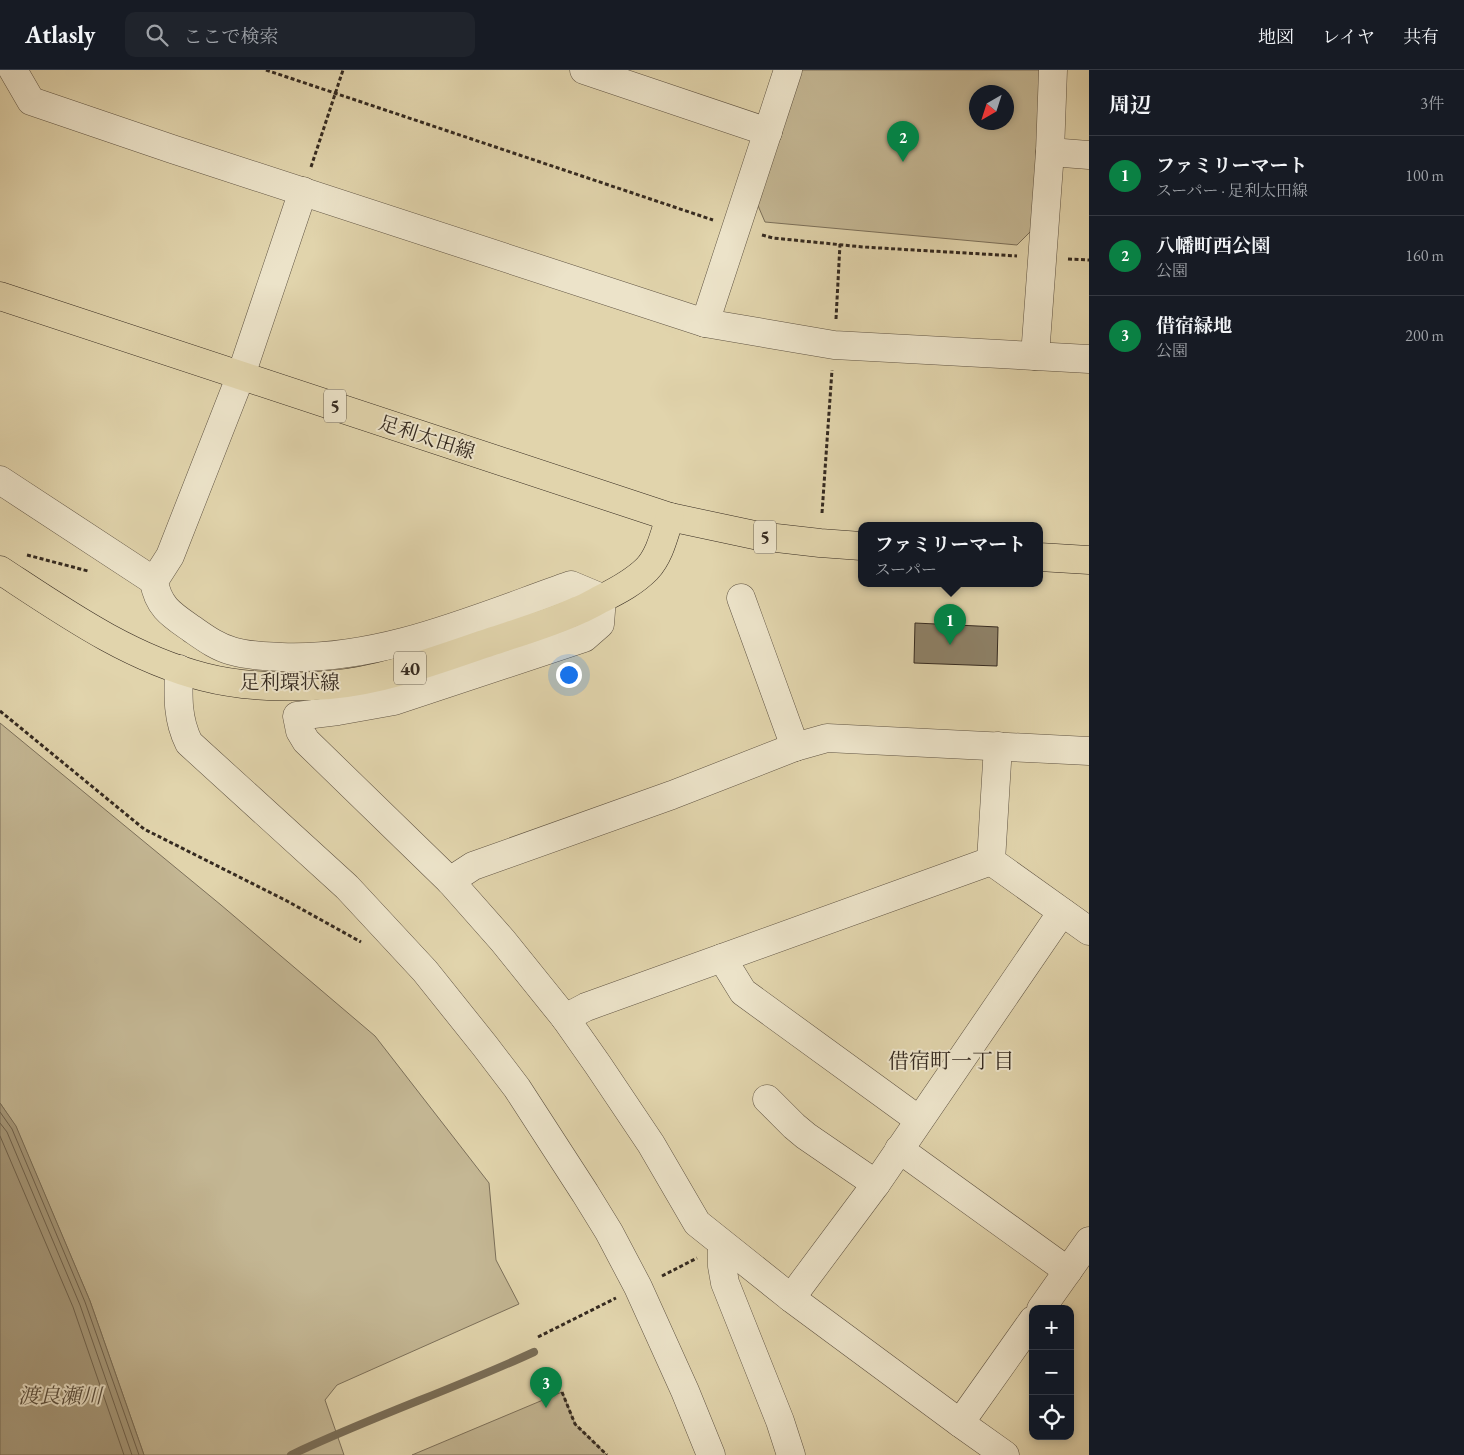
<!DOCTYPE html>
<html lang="ja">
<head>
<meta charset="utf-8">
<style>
	:root { --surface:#171b24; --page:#20242c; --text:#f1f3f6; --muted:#9ea1a6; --line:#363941; --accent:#0b8043 }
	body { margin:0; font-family:"EB Garamond","Noto Serif JP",serif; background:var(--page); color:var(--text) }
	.controls { position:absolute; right:15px; bottom:15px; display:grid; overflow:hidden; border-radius:10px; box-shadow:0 2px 8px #0003 }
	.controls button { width:45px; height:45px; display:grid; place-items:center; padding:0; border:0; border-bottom:1px solid var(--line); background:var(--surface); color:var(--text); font:25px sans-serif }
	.compass { position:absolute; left:969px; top:15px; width:45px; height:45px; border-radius:50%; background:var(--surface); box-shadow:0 2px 8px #0003; rotate:219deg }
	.you { position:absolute; left:568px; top:604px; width:18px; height:18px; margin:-12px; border:4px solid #fff; border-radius:50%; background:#1a73e8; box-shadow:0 0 0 8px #1a73e833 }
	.badge { display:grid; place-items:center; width:32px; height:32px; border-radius:50%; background:var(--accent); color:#fff; font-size:16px; font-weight:700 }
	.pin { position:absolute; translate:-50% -41px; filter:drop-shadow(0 1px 2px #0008) }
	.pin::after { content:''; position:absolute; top:26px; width:18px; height:15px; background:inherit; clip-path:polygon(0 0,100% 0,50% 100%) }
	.popup { position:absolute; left:858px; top:452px; width:185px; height:65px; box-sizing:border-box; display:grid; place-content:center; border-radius:10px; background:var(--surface); filter:drop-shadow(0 1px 4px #0005); font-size:16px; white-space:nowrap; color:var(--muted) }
	.popup b { font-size:19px; color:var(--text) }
	.popup::after { content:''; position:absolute; left:50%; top:100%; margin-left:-10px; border:10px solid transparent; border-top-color:var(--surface) }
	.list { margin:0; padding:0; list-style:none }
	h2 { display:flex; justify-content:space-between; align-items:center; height:65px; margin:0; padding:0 20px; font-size:21px }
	h2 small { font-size:16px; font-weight:400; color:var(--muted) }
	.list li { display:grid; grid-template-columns:32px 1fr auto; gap:15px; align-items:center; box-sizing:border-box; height:80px; padding:0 20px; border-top:1px solid var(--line) }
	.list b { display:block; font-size:19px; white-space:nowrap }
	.list p { margin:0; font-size:16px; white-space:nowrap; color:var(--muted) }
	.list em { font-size:16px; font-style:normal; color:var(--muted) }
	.icon { flex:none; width:28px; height:28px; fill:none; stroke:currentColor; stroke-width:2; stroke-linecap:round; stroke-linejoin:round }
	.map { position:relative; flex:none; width:1089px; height:1385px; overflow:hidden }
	header { display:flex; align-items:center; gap:30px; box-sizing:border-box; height:70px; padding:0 25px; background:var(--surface); border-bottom:1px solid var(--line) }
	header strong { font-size:24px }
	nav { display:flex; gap:28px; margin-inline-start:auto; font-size:18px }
	.search { width:350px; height:45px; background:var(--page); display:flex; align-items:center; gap:12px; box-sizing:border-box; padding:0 18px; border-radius:10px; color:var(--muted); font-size:19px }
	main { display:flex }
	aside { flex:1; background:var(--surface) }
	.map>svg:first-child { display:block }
</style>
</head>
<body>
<header>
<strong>Atlasly</strong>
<div class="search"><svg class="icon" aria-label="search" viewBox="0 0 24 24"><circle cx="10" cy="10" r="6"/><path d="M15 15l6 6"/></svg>ここで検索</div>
<nav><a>地図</a><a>レイヤ</a><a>共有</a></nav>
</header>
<main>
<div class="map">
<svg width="1089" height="1385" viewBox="0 0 1089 1385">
	<rect width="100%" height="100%" fill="#e1d4ac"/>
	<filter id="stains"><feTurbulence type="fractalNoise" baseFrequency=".004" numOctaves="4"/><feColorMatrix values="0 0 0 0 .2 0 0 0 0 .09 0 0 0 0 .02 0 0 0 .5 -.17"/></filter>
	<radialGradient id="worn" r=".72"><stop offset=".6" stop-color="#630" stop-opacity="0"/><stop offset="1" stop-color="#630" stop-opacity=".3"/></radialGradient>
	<g fill="#c4b794" stroke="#7c705a" fill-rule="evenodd">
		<path d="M 800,0 L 1042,0 L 1033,159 L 1017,175 L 765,152 L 756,131 ZM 976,22 L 1006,22 L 1006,52 L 976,52 Z"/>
		<path d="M 0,653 L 221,835 L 375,966 L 489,1113 L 496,1190 L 519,1234 L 337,1315 L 325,1330 L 344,1385 L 144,1385 L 90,1231 L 16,1057 L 0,1033 Z"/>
		<path d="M 562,1322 L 575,1354 L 607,1385 L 412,1385 Z"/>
	</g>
	<path fill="#a79a7c" stroke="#796d57" d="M 0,1033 L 16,1056 L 90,1231 L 144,1385 L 0,1385 Z"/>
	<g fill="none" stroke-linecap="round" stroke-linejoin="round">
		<g stroke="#6e624e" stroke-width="1">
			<path d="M 0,1042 L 12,1059 L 85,1232 L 139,1385"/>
			<path d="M 0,1053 L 7,1062 L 80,1235 L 132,1385"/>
			<path d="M 0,1066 L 73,1237 L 124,1385"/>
		</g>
		<path stroke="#796d57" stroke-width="8" d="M 291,1385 C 371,1347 454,1319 534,1282"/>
	</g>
	<path fill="#8e8269" stroke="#352a20" d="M 915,553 L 998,557 L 997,596 L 914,593 Z"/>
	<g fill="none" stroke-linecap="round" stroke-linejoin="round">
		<defs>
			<g id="minor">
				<path d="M 13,0 L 31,31 L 172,79 L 705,253 L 834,275 L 1089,289"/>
				<path d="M 584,0 L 768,62"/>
				<path d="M 1050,82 L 1089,85"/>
				<path d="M 303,121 L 241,305 L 170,486 L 154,511 C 158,537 172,545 192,559 C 205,568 217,577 232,581 C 248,586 264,586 281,587 C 382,591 477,548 571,515 L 602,528 L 600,554 L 584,568 L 394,631 L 338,641 L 297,646 L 300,661 L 306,671 L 450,811 L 503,871 L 565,948 L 598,995 L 651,1074 L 697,1153 L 791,1228 L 960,1353 L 1005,1385"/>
				<path d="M 705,253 L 788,0"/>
				<path d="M 1035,286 L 1050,82 L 1053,0"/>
				<path d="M 0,410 L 154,511"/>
				<path d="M 741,528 L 795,677"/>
				<path d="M 179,599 C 178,626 177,649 189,673 L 347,817 L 425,901 L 485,976 L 517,1018 L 585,1123 L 609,1162 L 638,1217 L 685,1321 L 711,1385"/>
				<path d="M 998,676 L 991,791 L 1089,861"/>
				<path d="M 450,811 L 473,796 L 672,725 L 795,677 L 827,668 L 1089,681"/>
				<path d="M 722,888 L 743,922 L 919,1050"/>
				<path d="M 565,948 L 586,937 L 991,791"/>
				<path d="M 767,1029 L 794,1056 L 806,1066 L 876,1114"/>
				<path d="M 899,1079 L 1068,1201"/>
				<path d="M 722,1174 L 722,1196 L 725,1213 L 780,1351 L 791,1385"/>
				<path d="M 791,1228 L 876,1114 L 1062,842"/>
				<path d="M 1041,1239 L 1089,1171"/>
				<path d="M 960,1353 L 1033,1250"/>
			</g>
			<g id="major">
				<path d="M 0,226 L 670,447 L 759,466 L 820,473 L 861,476"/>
				<path d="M 1039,487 L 1089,490"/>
				<path d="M 0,500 C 64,542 129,588 204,607 C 243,617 289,618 329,615 C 382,611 440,589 490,572 C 520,562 551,553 579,540 C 587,537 595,532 603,528 C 619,520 634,512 647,499 C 660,485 664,465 670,447"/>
			</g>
		</defs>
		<use href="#minor" stroke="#605443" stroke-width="29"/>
		<use href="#major" stroke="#352a20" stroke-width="29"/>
		<g stroke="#352a20" stroke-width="3" stroke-dasharray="4 2.5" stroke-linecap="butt">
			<path d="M 266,0 L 713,150"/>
			<path d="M 311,97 L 343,0"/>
			<path d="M 762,165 L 773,168 L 863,177 L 1017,186"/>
			<path d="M 1068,189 L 1089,190"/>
			<path d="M 836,249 L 840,174"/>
			<path d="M 822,443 L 832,300"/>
			<path d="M 27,485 L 88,501"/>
			<path d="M 0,641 L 144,759 L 287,831 L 361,872"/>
			<path d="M 662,1206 L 697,1188"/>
			<path d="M 538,1267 L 616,1228"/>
			<path d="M 562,1322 L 575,1354 L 607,1385"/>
		</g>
		<use href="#minor" stroke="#ece3c9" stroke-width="28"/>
		<use href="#major" stroke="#e1d4ac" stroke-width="28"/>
	</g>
	<g text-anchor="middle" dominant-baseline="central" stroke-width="4" stroke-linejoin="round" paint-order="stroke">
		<g fill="#ece3c9" stroke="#6c6253" stroke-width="1">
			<rect x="324" y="319.5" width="22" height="33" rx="4"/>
			<rect x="754" y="450.5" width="22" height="33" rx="4"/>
			<rect x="394" y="581.5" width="32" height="33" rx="4"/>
		</g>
		<g font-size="19" font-weight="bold" fill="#352a20">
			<text x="335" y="336">5</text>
			<text x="765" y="467">5</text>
			<text x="410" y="598">40</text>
		</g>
		<g font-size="20" fill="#352a20" stroke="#ece3c9">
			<text transform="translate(427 367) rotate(18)">足利太田線</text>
			<text x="290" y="612">足利環状線</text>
		</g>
		<g font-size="21" fill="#352a20" stroke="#ece3c9">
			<text x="951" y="990">借宿町一丁目</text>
		</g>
		<g font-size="21" font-style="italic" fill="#574c3c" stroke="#ece3c9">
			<text x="60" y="1325">渡良瀬川</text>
		</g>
	</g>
	<rect width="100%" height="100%" filter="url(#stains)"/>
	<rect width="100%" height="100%" fill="url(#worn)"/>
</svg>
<div class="controls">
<button>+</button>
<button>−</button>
<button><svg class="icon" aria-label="locate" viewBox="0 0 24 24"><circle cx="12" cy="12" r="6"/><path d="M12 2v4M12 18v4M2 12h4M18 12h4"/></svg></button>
</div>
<svg class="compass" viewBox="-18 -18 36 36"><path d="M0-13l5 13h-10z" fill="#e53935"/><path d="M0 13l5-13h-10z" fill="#9ea1a6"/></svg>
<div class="you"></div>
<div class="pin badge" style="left:950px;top:575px">1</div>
<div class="popup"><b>ファミリーマート</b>スーパー</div>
<div class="pin badge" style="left:903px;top:92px">2</div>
<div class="pin badge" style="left:546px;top:1338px">3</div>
</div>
<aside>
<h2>周辺<small>3件</small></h2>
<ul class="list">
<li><span class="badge">1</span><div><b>ファミリーマート</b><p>スーパー · 足利太田線</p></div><em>100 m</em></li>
<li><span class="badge">2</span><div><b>八幡町西公園</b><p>公園</p></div><em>160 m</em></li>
<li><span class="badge">3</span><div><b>借宿緑地</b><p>公園</p></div><em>200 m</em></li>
</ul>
</aside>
</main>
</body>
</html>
